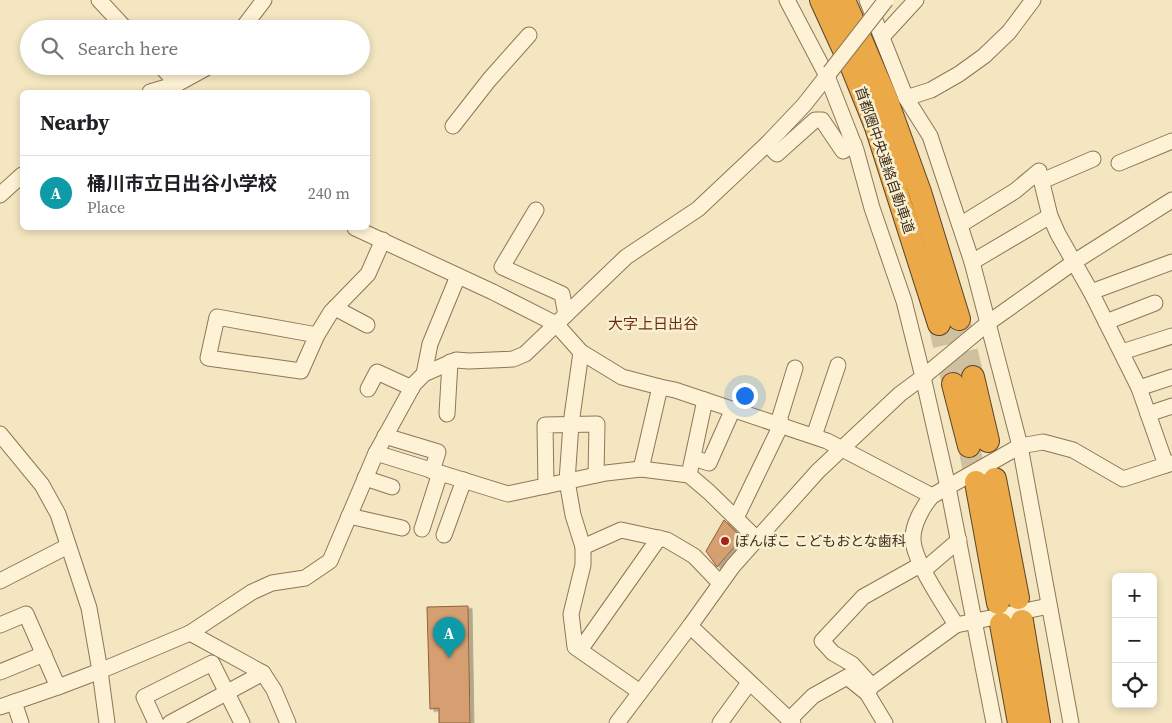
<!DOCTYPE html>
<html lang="en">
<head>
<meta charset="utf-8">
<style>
	:root { --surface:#fff; --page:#f6f6f6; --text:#202124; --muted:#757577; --line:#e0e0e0; --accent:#a5221e }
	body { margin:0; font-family:"Source Serif 4","Noto Sans JP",serif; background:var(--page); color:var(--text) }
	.controls { position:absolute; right:15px; bottom:15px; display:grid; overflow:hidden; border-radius:8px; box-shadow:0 2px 8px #0003 }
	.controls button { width:45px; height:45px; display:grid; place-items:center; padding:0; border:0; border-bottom:1px solid var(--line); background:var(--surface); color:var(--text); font:25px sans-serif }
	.you { position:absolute; left:744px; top:395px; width:18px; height:18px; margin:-12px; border:4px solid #fff; border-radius:50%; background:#1a73e8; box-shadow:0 0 0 8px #1a73e833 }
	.badge { display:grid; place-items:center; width:32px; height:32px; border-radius:50%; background:var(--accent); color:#fff; font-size:16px; font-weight:700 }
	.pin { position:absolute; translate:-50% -41px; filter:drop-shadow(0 1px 2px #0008) }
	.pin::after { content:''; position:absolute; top:26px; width:18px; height:15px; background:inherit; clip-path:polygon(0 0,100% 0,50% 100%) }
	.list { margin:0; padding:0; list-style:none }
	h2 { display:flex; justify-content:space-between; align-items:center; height:65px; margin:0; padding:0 20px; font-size:21px }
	h2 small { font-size:16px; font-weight:400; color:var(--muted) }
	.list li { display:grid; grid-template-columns:32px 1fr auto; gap:15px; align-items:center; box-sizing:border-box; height:75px; padding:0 20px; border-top:1px solid var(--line) }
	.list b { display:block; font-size:19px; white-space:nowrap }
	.list p { margin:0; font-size:16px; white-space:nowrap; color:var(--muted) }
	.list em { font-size:16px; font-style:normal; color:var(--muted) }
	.icon { flex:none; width:28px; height:28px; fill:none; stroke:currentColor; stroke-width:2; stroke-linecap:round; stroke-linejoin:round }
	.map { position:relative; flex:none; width:1172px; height:723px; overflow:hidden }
	.search { position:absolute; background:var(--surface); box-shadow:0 2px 8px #0003; left:20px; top:20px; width:350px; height:55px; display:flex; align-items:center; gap:12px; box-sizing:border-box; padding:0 18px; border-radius:28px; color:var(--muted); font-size:19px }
	.panel { position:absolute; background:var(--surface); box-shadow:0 2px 8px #0003; left:20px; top:90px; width:350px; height:140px; border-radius:8px }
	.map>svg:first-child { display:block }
</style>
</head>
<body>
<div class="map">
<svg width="1172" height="723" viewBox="0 0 1172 723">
	<defs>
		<filter id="shadow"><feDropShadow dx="4" dy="2.5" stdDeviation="0" flood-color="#0004"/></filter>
	</defs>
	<rect width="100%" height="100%" fill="#f3e6c0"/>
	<g fill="#d69f72" stroke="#915f39" filter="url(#shadow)">
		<path d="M 724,520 L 742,538 L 717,567 L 706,551 Z"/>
		<path d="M 468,606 L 470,723 L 439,723 L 439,708 L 430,709 L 427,607 Z"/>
	</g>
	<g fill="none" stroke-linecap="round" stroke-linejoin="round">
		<g stroke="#cfc19f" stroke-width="22" stroke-dasharray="22 11" stroke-linecap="butt">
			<path d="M 959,319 L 973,377"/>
			<path d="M 939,324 L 953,384"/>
			<path d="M 969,446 L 976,482"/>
		</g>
		<defs>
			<g id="minor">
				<path d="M 99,0 L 126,29"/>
				<path d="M 787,0 L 827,76 L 856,150 L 872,208 L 904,301 L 923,377 L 948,487 L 994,723"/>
				<path d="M 867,0 L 906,98 L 930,136 L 972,262 L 1020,446 L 1071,723"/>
				<path d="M 242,29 L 264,0"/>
				<path d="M 882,37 L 916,0"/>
				<path d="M 161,66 L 177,84"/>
				<path d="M 150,92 L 177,84 L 210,66"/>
				<path d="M 906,98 L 931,90 L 959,74 L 984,56 L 1009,32 L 1033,0"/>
				<path d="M 453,126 L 489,80 L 529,35"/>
				<path d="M 767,144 L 777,154 L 815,120 L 822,120 L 843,151 L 854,144"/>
				<path d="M 1119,163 L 1172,141"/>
				<path d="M 1042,181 L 1093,159"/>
				<path d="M 0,195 L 22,175"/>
				<path d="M 536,210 L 502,267 L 562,294 L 566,315"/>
				<path d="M 960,225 L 1015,191 L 1039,171 L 1050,216 L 1058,234 L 1091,292 L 1139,388 L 1166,465"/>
				<path d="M 355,228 L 493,292 L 556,324 L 581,352 L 622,377 L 660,387 L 675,390 L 827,441 L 932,496"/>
				<path d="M 972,262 L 1050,216"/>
				<path d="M 1091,292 L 1172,262"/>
				<path d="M 335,308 L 367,325"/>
				<path d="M 1106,322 L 1155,303"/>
				<path d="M 317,335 L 217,317 L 208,358 L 301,371 L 317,335 L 331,312 L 368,274 L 383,240"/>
				<path d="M 581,352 L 571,424 L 567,481 L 573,515 L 583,547 L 583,565 L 571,614 L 575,647 L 640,692"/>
				<path d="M 1122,352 L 1172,336"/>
				<path d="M 424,374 L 430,344 L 458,276"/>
				<path d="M 1139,388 L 1172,377"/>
				<path d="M 368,389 L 377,372 L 412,388"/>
				<path d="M 447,414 L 450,362"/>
				<path d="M 1148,414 L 1172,406"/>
				<path d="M 0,434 L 42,485 L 58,514 L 89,608 L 100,671 L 107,723"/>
				<path d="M 385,436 L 438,452 L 432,471"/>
				<path d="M 814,436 L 838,365"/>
				<path d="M 376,453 L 508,494 L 606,473 L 641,469 L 689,475 L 709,492 L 757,539"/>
				<path d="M 693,458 L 709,463 L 733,409"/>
				<path d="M 641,469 L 660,387"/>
				<path d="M 689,475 L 705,400"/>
				<path d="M 365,478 L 392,487"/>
				<path d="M 546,486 L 545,425 L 597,424 L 596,475"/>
				<path d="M 349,516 L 402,528"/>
				<path d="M 736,518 L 781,425 L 780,417 L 795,368"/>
				<path d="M 422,529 L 440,473"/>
				<path d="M 444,535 L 464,480"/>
				<path d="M 583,547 L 621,530 L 667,540 L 694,556 L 720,583"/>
				<path d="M 924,570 L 959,540"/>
				<path d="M 0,581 L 68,546"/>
				<path d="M 0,625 L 26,614 L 58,687"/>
				<path d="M 956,625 C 945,606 912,559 913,538 C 913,524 923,506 932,496 L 1020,446 L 1043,442 L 1073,450 L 1123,479 L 1172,463"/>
				<path d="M 690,626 L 793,723"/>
				<path d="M 190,633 L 263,673 L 274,690 L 288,723"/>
				<path d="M 580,650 L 659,538"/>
				<path d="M 0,672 L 44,654"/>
				<path d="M 872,686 L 852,664 L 833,653 L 822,641 L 863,597 L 920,565"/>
				<path d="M 14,702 L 21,723"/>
				<path d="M 0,707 L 58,687 L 100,671 L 190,633 L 252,592 L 272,583 L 305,578 L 330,561 L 376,453 L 414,384 L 424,374 L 456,360 L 469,361 L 513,359 L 525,354 L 626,257 L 698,209 L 767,144 L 804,105 L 830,72"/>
				<path d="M 789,720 L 813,696 L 847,677 L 867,693"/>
				<path d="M 156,723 L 144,697 L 212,663 L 242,723"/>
				<path d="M 170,723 L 263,673"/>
				<path d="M 617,723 L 690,626 L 733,566 L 818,471 L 900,394 L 923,377 L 988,323 L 1074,262 L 1172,200"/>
				<path d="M 720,723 L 749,683"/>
				<path d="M 885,723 L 867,693 L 872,686 L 956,625 L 1049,606"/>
			</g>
			<g id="highway">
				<path d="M 821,0 L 853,70 L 876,127 L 939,324"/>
				<path d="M 844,0 L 886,98 L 920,192 L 959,319"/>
				<path d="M 973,377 L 988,441"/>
				<path d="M 953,384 L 969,446"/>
				<path d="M 995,479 L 1018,598"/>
				<path d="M 976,482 L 998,603"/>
				<path d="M 1022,621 L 1039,723"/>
				<path d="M 1001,624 L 1019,723"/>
			</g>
		</defs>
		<use href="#minor" stroke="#8f7656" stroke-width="17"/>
		<use href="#highway" stroke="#5c432a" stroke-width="24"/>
		<use href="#minor" stroke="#fdf2d5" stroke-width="15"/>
		<use href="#highway" stroke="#eca947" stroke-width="22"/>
		<defs>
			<path id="minor-bridge" d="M 830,72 L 886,0"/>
		</defs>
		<use href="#minor-bridge" stroke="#8f7656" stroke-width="17" stroke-linecap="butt"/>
		<use href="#minor-bridge" stroke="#fdf2d5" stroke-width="15"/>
	</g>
	<circle fill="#a5221e" stroke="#f9efd1" stroke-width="2" cx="725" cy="541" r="5"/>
	<g text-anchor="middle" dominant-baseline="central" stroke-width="5" stroke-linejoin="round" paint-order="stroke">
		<g font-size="14" fill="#3d2d1c" stroke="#f9efd1">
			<text transform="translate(885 160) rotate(71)">首都圏中央連絡自動車道</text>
		</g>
		<g font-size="14" fill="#3d2d1c" stroke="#f9efd1" text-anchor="start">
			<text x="735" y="541">ぽんぽこ こどもおとな歯科</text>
		</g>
		<g font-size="15" fill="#6e2c16" stroke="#f9efd1">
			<text x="653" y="323">大字上日出谷</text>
		</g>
	</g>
</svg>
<div class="controls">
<button>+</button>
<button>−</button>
<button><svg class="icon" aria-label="locate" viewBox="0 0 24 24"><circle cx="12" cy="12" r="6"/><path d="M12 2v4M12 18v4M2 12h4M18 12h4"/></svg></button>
</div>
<div class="you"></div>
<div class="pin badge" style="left:449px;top:658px;background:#0f9aa8">A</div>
<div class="search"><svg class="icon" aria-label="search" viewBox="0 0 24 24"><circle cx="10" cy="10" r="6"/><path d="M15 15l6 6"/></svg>Search here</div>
<section class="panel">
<h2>Nearby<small></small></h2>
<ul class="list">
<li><span class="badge" style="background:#0f9aa8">A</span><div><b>桶川市立日出谷小学校</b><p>Place</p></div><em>240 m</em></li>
</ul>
</section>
</div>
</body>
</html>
